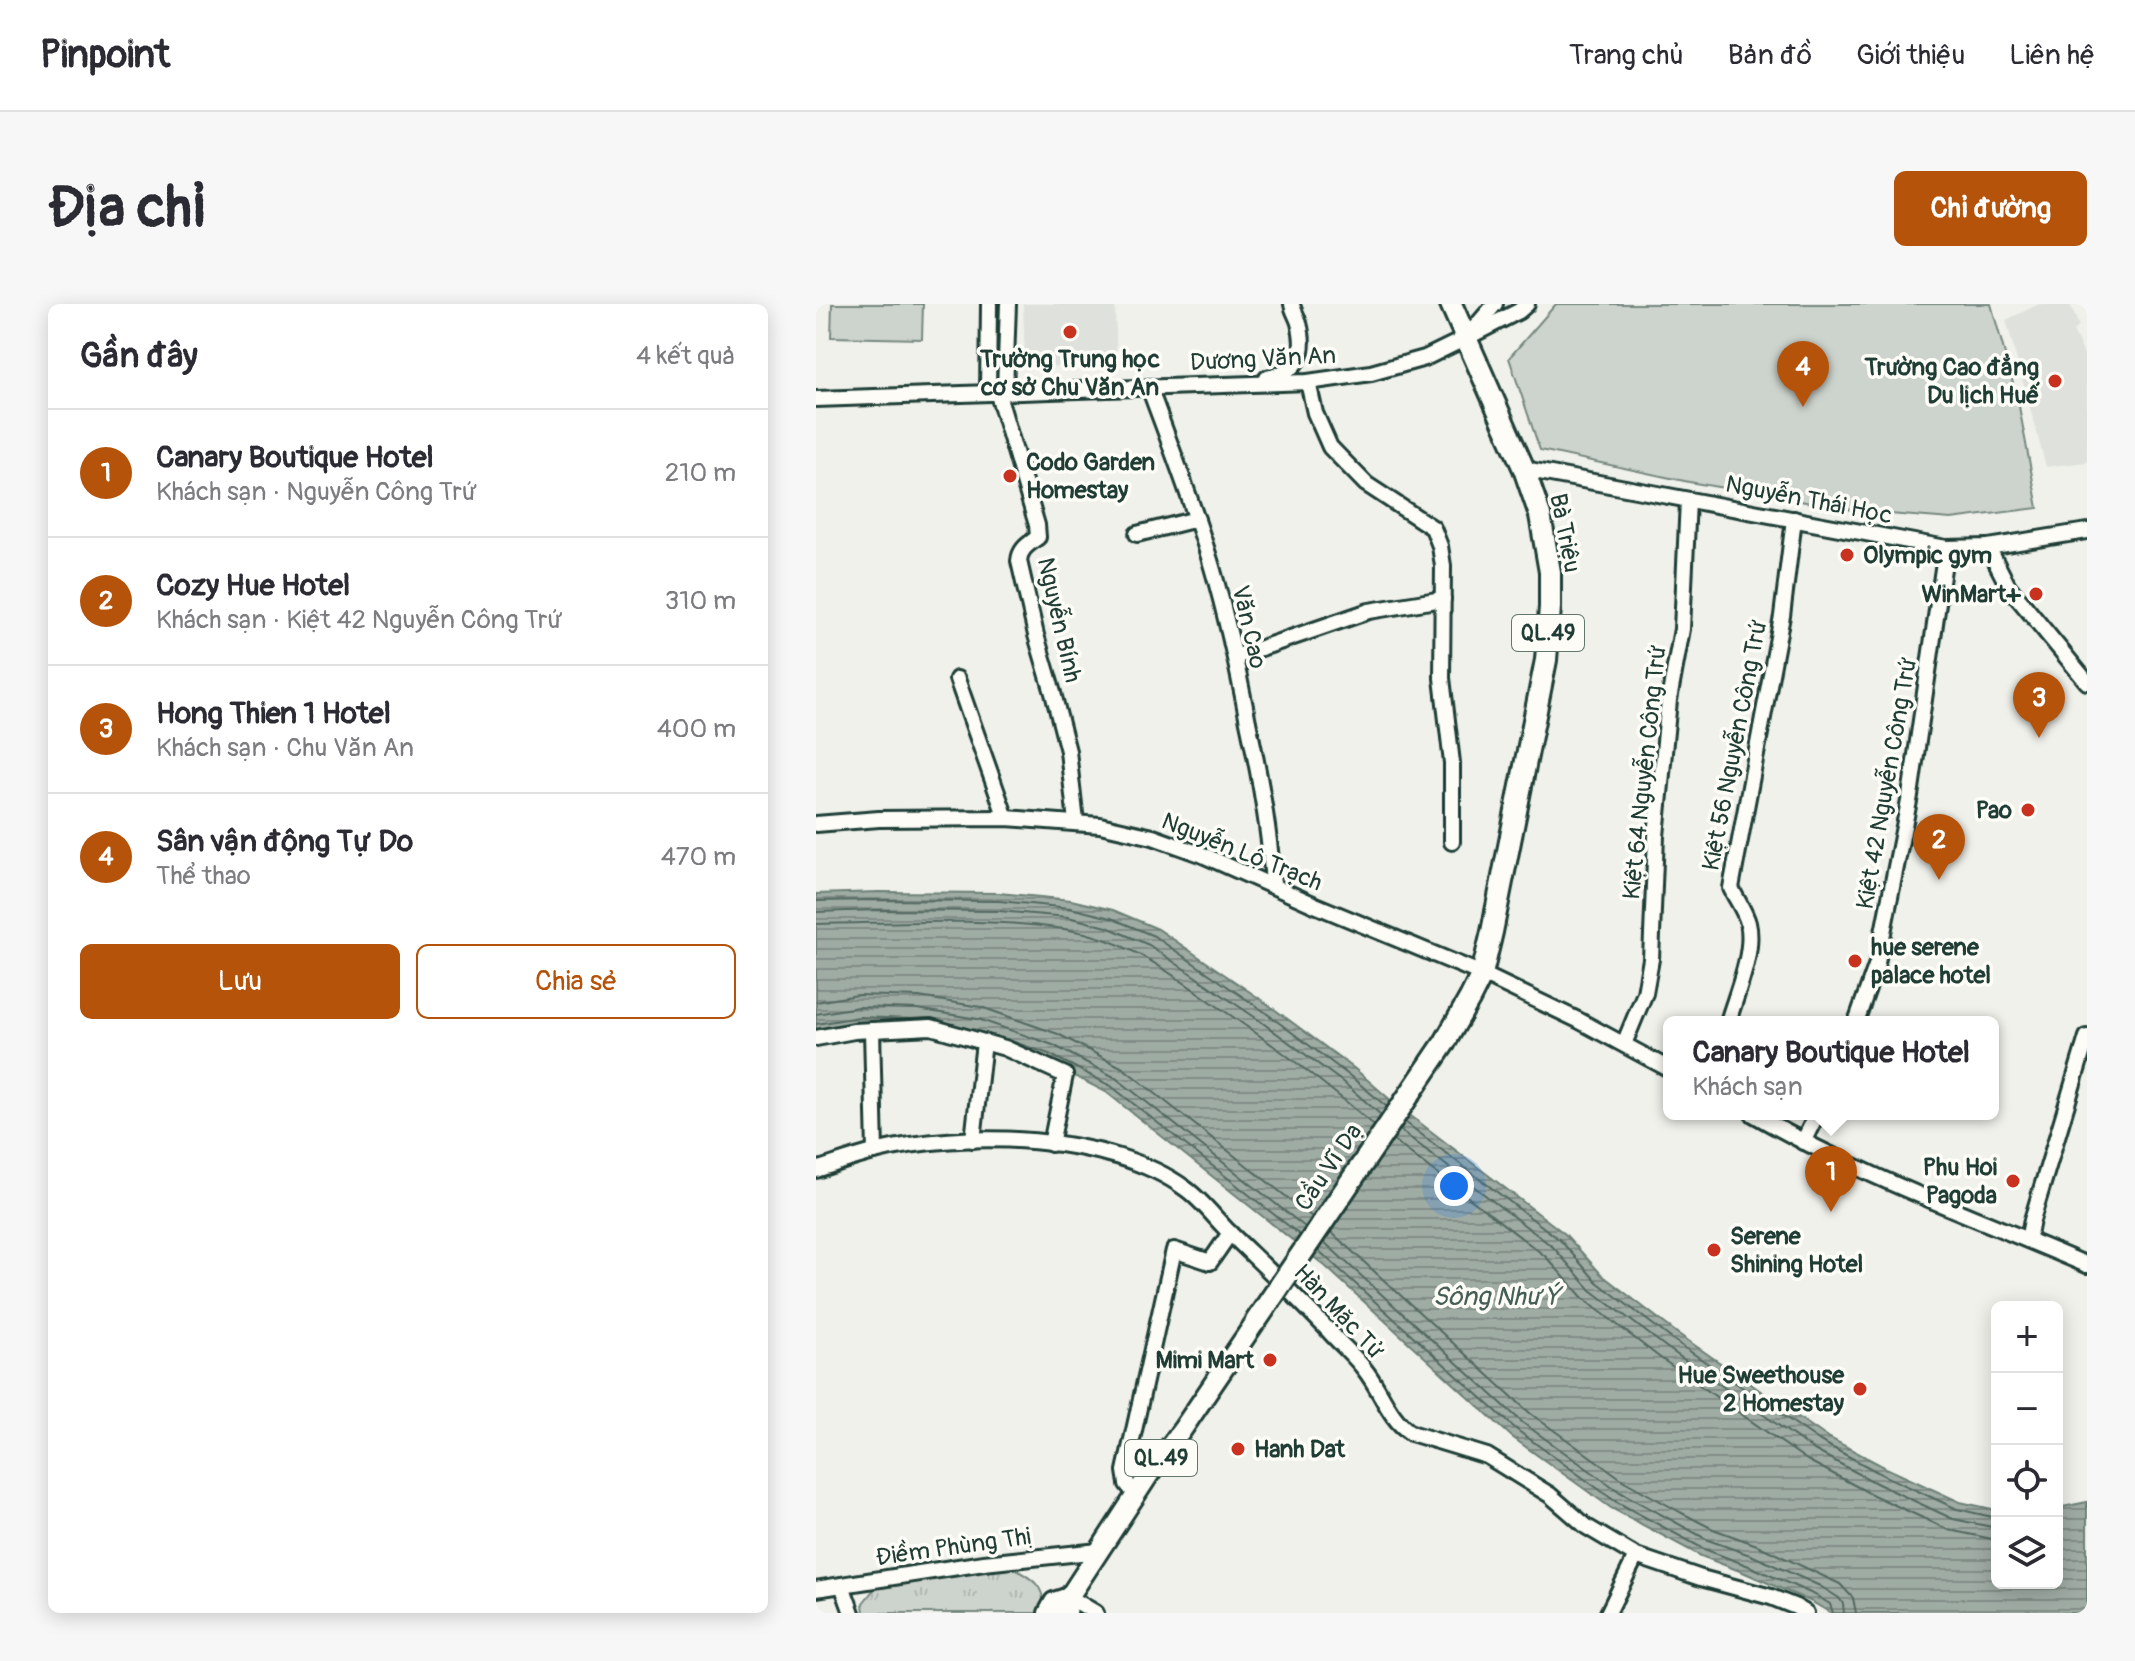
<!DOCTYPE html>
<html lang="vi">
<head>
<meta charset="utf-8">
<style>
	:root { --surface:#fff; --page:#f7f7f7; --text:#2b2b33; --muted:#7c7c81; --line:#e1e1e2; --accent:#b45309 }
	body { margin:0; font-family:Pangolin,sans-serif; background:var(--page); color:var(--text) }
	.controls { position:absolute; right:24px; bottom:24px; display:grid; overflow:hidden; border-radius:12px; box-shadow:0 4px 20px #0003 }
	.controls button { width:72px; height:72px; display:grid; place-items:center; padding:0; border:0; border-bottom:2px solid var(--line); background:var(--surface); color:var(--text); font:40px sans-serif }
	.you { position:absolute; left:638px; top:882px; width:28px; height:28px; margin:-20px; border:6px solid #fff; border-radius:50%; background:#1a73e8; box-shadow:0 0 0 12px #1a73e833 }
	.badge { display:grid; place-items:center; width:52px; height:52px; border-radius:50%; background:var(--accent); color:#fff; font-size:26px; font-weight:700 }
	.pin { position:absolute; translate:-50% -66px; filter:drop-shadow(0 2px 4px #0008) }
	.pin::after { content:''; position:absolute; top:42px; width:28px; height:24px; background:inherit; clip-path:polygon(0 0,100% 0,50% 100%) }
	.popup { position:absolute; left:847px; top:712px; width:336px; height:104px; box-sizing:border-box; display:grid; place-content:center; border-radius:12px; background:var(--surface); filter:drop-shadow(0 2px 6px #0005); font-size:26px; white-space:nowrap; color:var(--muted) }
	.popup b { font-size:30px; color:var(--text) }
	.popup::after { content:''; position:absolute; left:50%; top:100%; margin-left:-16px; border:16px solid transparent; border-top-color:var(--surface) }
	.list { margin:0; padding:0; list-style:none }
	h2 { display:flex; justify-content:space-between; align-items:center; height:104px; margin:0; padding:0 32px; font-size:34px }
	h2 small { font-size:26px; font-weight:400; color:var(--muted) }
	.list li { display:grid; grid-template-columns:52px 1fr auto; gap:24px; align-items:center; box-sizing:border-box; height:128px; padding:0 32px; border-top:2px solid var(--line) }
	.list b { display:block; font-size:30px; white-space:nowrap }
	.list p { margin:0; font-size:26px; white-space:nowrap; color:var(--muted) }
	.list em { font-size:26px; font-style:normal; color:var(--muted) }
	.actions { display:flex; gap:16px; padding:24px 32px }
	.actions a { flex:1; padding:18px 0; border:2px solid var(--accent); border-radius:12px; text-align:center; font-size:28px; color:var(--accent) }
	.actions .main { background:var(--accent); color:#fff }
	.icon { flex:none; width:44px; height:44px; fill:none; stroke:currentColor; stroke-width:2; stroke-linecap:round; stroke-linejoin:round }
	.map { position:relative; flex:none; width:1271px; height:1309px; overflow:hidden; border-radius:12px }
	header { display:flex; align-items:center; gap:48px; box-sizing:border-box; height:112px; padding:0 40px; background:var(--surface); border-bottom:2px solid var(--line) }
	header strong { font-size:38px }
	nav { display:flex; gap:44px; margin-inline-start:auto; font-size:28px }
	.intro { display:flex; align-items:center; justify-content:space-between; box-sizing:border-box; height:192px; padding:0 48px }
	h1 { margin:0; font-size:56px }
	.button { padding:20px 36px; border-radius:12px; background:var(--accent); color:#fff; font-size:28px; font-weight:700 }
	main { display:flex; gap:48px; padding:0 48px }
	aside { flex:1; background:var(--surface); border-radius:12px; box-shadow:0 4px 20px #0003 }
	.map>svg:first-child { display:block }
</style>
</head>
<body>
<header>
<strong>Pinpoint</strong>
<nav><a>Trang chủ</a><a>Bản đồ</a><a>Giới thiệu</a><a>Liên hệ</a></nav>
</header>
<div class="intro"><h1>Địa chỉ</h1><a class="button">Chỉ đường</a></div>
<main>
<aside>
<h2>Gần đây<small>4 kết quả</small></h2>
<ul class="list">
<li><span class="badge">1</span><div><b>Canary Boutique Hotel</b><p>Khách sạn · Nguyễn Công Trứ</p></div><em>210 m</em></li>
<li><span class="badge">2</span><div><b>Cozy Hue Hotel</b><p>Khách sạn · Kiệt 42 Nguyễn Công Trứ</p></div><em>310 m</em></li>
<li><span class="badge">3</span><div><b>Hong Thien 1 Hotel</b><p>Khách sạn · Chu Văn An</p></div><em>400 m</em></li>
<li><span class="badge">4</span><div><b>Sân vận động Tự Do</b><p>Thể thao</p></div><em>470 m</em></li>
</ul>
<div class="actions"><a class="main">Lưu</a><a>Chia sẻ</a></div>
</aside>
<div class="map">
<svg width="1271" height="1309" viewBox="0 0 1271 1309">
	<defs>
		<pattern id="park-tufts" width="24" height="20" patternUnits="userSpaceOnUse" patternTransform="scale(2)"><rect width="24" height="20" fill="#cdd3cd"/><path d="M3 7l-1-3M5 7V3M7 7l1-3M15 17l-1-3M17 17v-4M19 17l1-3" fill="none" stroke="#b0b6b1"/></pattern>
		<pattern id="water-rules" width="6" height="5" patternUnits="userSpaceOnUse" patternTransform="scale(2)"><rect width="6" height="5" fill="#9faca4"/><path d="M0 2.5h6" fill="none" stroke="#818d86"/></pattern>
	</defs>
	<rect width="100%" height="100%" fill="#f0f1eb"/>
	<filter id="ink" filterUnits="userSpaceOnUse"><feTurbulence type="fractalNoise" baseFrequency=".0125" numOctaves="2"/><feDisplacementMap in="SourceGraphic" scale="16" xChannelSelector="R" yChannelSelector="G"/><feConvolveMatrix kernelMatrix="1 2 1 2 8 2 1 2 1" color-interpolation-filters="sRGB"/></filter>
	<g filter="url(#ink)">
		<g fill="#dfe2dc">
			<path d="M 207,0 L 299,0 L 301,61 L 209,63 Z"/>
			<path d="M 1223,0 L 1254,0 L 1263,22 L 1257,27 L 1271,56 L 1271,158 L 1230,163 L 1190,16 Z"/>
		</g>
		<g fill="#cdd3cd" stroke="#768880" stroke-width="2">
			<path d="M 16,0 L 107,0 L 106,35 L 15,33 Z"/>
			<path d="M 740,0 L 1175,0 L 1202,97 L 1222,204 L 1135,215 L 1048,208 L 873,178 L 724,146 L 693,54 Z"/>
		</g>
		<path fill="url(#park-tufts)" stroke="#768880" stroke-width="2" d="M 193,1262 C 216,1274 231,1282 227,1309 L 48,1309 L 47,1299 L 59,1284 Z"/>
		<path fill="url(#water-rules)" stroke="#6c8077" stroke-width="2" d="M 62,588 L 183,589 L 255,596 L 297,606 L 342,625 L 450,699 L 539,765 L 578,799 L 749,930 L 786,971 L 861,1029 L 1008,1131 L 1070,1164 L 1144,1198 L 1181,1206 L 1181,1279 L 1241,1279 L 1241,1204 L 1271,1198 L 1271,1309 L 1015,1309 L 996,1298 L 929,1269 L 885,1252 L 795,1204 L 696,1133 L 509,962 L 290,788 L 229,757 L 98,723 L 0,728 L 0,590 Z"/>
		<path fill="#f0f1eb" d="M 577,792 L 597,808 L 496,956 L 476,941 Z"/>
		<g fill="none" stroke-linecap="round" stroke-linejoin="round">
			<g stroke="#526961" stroke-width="2">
				<path d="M 0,597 L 62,596 L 183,597 L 254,604 L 295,614 L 338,632 L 446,706 L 534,772 L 571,803"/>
				<path d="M 0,608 L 62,606 L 183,607 L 252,613 L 291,623 L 333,641 L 440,714 L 528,779 L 565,811"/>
				<path d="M 0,620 C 83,619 166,613 248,625 C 311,634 354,669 404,704 C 457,740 509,779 558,821"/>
				<path d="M 0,698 L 42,691 L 103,693 L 165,703 L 242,730 L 307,764 L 496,913"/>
				<path d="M 0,710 L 42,703 L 101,705 L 162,715 L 237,741 L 300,774 L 489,923"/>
				<path d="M 0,720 L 43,713 L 96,715"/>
				<path d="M 195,737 L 233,750 L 295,782 L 484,931"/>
				<path d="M 589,818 L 744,936 L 781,978 L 856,1035 L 1004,1137 L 1067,1171 L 1141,1205 L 1181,1214"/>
				<path d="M 584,826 L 737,943 L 775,986 L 850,1043 L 998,1146 L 1062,1180 L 1137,1215 L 1181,1224"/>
				<path d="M 577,836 L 729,952 L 768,995 L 843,1053 L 991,1156 L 1057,1191 L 1133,1226 L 1181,1236"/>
				<path d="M 515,928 L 715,1110 L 810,1178 L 864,1208 L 897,1225 L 941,1241 L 1024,1280 L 1037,1294 L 1040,1309"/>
				<path d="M 508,938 L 707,1119 L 804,1188 L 892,1236 L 937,1252 L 1004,1282 L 1023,1294 L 1027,1300 L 1028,1309"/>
				<path d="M 502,946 L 701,1126 L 799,1197 L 888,1245 L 933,1262 L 999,1291 L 1014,1300 L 1017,1309"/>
			</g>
			<defs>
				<g id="minor">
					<path d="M 679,0 L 650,34 L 703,7 L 711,0"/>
					<path d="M 451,74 C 483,67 491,49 483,19 C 481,12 477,7 476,0"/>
					<path d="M 492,78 L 499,109 L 514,143 L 550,180 L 617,224 L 624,242 L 627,262 L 626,374 L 636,459 L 636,538"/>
					<path d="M 333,83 C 355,143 378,202 396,263 C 411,314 422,366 432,418 C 444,473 454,527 457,582"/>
					<path d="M 181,87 L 221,221 L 222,233 C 213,240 204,244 203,257 L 220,331 L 237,389 L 252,447 L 260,518"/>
					<path d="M 189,87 L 192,0"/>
					<path d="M 172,88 L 173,0"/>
					<path d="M 0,95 L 492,78 L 555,69 L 609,54 L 650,34"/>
					<path d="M 708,165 L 1130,244 L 1172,243 L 1271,227"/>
					<path d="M 321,230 L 381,215"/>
					<path d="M 1172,243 L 1192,282 L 1271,378"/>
					<path d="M 419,353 L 553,307 L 627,295"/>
					<path d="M 141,375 L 190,514"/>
					<path d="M 0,520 L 63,515 L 190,514 L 284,521 L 337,533 L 387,551 L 499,601 L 666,670 L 762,716 L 853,765"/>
					<path d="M 912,718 C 920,690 939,648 932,619 C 929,607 920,595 915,584 L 966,312 L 978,215"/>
					<path d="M 1040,718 L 1061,659 L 1094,492 L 1130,244"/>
					<path d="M 56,726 L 59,848"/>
					<path d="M 0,734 L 38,727 L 115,723 L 189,744 L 249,771 L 235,840"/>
					<path d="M 808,740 L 829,689 L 835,655 L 840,532 L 853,396 L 866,325 L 872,196"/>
					<path d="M 937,810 C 1045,872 1157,912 1271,961"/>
					<path d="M 157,836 L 168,738"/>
					<path d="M 987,838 L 1001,810"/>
					<path d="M 0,866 C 19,860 38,853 58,848 C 146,826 295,829 370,885 C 388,898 401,917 417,932 C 449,963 481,993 512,1026 C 524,1040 539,1052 549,1066 C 565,1086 573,1115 595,1129 L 671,1152 L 734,1191 L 771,1223 L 820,1252 L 885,1274 L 955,1293 L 980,1303 L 990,1309"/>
					<path d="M 1212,936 L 1216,916 L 1271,733"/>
					<path d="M 320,1191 L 311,1180 L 309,1167 L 358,946 L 394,958 L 414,929"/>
					<path d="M 26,1281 L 36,1309"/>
					<path d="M 0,1285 L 168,1259 L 283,1247"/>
					<path d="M 253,1293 L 280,1309"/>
					<path d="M 792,1309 L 820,1252"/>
				</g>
				<g id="major">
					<path d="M 232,1309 L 238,1298 L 253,1293"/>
					<path d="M 251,1309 L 253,1293 L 336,1166 L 366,1126 L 440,1017"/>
				</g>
				<path id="highway" d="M 629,738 L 654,694 L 666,670 L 676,628 L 730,356 L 734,303 L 734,268 L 724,211 L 708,165 L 635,0"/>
			</defs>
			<use href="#minor" stroke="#1f3d34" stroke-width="20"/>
			<use href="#major" stroke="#1f3d34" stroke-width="24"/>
			<use href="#highway" stroke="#1f3d34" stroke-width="26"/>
			<use href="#minor" stroke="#fdfcf7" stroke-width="14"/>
			<use href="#major" stroke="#fdfcf7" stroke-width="18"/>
			<use href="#highway" stroke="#fdfcf7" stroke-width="20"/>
			<defs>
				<path id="highway-bridge" d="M 440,1017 L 629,738"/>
			</defs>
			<use href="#highway-bridge" stroke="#1f3d34" stroke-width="26" stroke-linecap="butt"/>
			<use href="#highway-bridge" stroke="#fdfcf7" stroke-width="20"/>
		</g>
	</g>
	<g fill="#c8321e" stroke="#fdfcf7" stroke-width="3">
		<circle cx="254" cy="28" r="8"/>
		<circle cx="1239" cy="77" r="8"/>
		<circle cx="194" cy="172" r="8"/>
		<circle cx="1031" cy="251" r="8"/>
		<circle cx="1220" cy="290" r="8"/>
		<circle cx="1212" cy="506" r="8"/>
		<circle cx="1039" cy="657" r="8"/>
		<circle cx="1197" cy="877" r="8"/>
		<circle cx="898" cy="946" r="8"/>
		<circle cx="454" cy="1056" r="8"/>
		<circle cx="1044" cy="1085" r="8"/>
		<circle cx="422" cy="1145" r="8"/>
	</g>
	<g text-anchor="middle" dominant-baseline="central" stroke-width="7" stroke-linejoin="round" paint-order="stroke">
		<g fill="#fdfcf7" stroke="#62766e" stroke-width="2">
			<rect x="696" y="311" width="72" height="36" rx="6"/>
			<rect x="309" y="1136" width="72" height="36" rx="6"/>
		</g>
		<g font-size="22" font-weight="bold" fill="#1f3d34">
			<text x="732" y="329">QL.49</text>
			<text x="345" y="1154">QL.49</text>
		</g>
		<g font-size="24" font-weight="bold" fill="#1f3d34" stroke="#fdfcf7" text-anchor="end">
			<text x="254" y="55" text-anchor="middle">Trường Trung học<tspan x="254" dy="28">cơ sở Chu Văn An</tspan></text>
			<text x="1223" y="63">Trường Cao đẳng<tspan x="1223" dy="28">Du lịch Huế</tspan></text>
			<text x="210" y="158" text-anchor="start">Codo Garden<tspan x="210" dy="28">Homestay</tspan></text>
			<text x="1047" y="251" text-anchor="start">Olympic gym</text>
			<text x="1204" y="290">WinMart+</text>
			<text x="1196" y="506">Pao</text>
			<text x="1055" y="643" text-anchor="start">hue serene<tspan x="1055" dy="28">palace hotel</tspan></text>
			<text x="1181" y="863">Phu Hoi<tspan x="1181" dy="28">Pagoda</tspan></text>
			<text x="914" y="932" text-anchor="start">Serene<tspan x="914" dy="28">Shining Hotel</tspan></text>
			<text x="438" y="1056">Mimi Mart</text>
			<text x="1028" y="1071">Hue Sweethouse<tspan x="1028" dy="28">2 Homestay</tspan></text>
			<text x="438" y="1145" text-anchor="start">Hanh Dat</text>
		</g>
		<g font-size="24" fill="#1f3d34" stroke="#fdfcf7">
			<text transform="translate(447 55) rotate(-3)">Dương Văn An</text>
			<text transform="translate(993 196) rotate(11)">Nguyễn Thái Học</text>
			<text transform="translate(749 229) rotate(79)">Bà Triệu</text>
			<text transform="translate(243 316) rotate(77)">Nguyễn Bính</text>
			<text transform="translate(433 323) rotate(77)">Văn Cao</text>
			<text transform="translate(919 441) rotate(-79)">Kiệt 56 Nguyễn Công Trứ</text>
			<text transform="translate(829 468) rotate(-84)">Kiệt 64 Nguyễn Công Trứ</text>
			<text transform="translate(1071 479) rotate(-80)">Kiệt 42 Nguyễn Công Trứ</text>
			<text transform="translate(426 548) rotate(22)">Nguyễn Lộ Trạch</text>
			<text transform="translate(513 863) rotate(-56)">Cầu Vĩ Dạ</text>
			<text transform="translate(523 1008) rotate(47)">Hàn Mặc Tử</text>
			<text transform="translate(138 1243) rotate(-8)">Điềm Phùng Thị</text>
		</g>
		<g font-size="26" font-style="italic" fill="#455e56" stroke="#fdfcf7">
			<text x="680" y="993">Sông Như Ý</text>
		</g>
	</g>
</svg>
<div class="controls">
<button>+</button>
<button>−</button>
<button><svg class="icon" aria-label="locate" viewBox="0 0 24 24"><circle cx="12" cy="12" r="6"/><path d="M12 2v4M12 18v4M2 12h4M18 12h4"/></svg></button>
<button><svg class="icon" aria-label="layers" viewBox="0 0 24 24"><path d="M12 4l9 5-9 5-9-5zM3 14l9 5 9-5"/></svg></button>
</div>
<div class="you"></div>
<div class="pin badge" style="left:1015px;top:908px">1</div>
<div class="popup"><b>Canary Boutique Hotel</b>Khách sạn</div>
<div class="pin badge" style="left:1123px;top:576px">2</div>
<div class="pin badge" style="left:1223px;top:434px">3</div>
<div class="pin badge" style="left:987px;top:103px">4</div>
</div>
</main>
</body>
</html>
